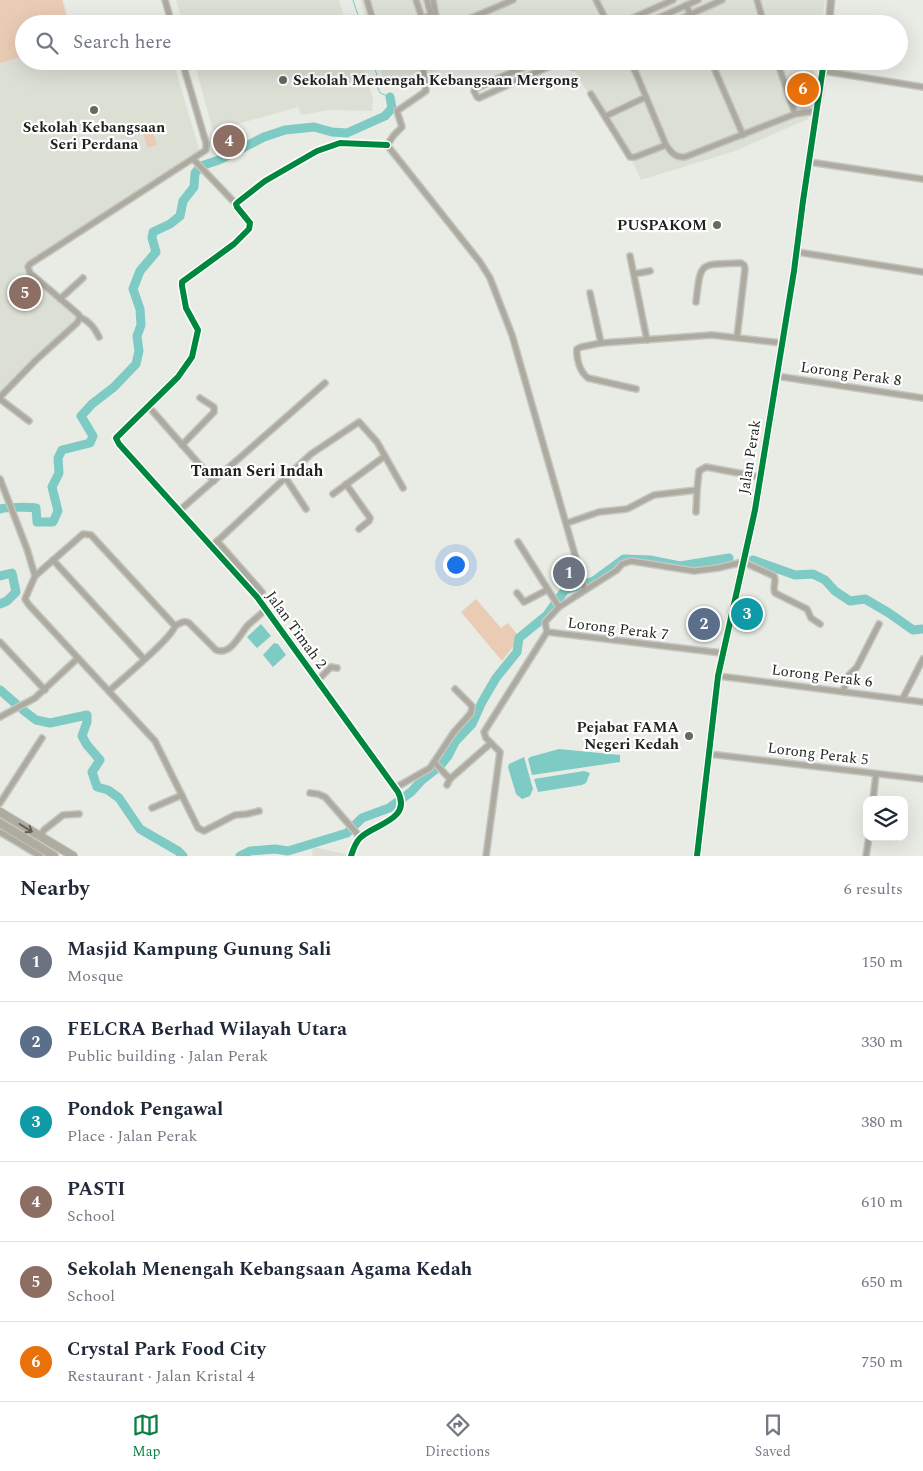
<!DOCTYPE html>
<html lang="en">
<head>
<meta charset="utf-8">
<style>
	:root { --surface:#fff; --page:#f6f6f7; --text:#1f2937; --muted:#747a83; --line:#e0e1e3; --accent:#0b8043 }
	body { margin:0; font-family:Spectral,serif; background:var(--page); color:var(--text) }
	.controls { position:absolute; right:15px; bottom:15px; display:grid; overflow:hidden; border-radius:10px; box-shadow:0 5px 20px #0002 }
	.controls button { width:45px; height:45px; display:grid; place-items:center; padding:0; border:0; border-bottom:1px solid var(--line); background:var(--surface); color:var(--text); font:25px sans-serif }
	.you { position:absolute; left:455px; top:564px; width:18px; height:18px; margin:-12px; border:4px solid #fff; border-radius:50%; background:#1a73e8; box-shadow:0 0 0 8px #1a73e833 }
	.badge { display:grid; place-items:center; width:32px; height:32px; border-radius:50%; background:var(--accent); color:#fff; font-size:16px; font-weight:700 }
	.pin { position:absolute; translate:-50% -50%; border:2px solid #fff; box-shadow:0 1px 5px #0006 }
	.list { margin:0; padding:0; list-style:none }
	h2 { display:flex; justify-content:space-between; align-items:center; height:65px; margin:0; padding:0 20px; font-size:21px }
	h2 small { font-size:16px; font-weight:400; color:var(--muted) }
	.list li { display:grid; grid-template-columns:32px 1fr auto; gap:15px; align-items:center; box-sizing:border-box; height:80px; padding:0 20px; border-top:1px solid var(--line) }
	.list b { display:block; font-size:19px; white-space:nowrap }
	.list p { margin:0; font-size:16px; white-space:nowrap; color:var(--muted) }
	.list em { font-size:16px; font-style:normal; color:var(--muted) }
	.icon { flex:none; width:28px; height:28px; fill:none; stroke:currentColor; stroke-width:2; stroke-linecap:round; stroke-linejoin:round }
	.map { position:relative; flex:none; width:923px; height:856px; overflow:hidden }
	.search { position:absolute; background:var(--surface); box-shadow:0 5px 20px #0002; left:15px; right:15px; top:15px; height:55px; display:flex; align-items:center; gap:12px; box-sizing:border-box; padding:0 18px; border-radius:28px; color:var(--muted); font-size:19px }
	.sheet { height:545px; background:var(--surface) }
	nav { display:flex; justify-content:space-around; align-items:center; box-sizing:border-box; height:70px; border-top:1px solid var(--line); background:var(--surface); font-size:14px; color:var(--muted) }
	nav a { display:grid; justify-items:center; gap:2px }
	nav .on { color:var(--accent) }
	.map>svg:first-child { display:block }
</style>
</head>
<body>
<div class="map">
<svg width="923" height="856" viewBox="0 0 923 856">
	<rect width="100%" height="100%" fill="#e9ebe5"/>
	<g fill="#dce0d4">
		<path d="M 0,0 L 63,0 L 70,24 L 24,24 L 24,61 L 173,61 L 201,156 L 46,251 L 23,269 L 79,318 L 0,399 Z"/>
		<path d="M 176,0 L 339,0 L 346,24 L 183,24 Z"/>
		<path d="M 361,0 L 825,0 L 822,24 L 367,24 Z"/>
		<path d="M 194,61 L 362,61 L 373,99 L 372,111 L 329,110 L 301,115 L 298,107 L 213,131 Z"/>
		<path d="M 378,61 L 459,61 L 430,74 L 426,68 L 385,87 Z"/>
		<path d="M 568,61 L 816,61 L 808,119 L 735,151 L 641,180 L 634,165 Z"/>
		<path d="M 313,847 L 355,856 L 312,856 Z"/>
	</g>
	<g fill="#eaccb5">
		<path d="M 0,0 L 62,0 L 68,24 L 24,24 L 24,56 L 0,63 Z"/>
		<path d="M 151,126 L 157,145 L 147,148 L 142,129 Z"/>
		<path d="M 476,599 L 501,628 L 508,623 L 517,634 L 515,639 L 515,644 L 502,661 L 461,612 Z"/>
	</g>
	<g fill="#7dcbc4">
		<path d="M 261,624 L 271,636 L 257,648 L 247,637 Z"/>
		<path d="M 274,643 L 278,644 L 286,655 L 273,667 L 263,655 Z"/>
		<path d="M 559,749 L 620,755 L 620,762 L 532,775 L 528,759 L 530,757 Z"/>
		<path d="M 524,757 L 533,789 L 530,796 L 522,799 L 516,794 L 508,767 L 509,764 Z"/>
		<path d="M 584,771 L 590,773 L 586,783 L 582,785 L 538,792 L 534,779 Z"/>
	</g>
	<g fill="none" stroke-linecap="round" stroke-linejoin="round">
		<g stroke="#7dcbc4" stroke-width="1">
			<path d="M 353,0 L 361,24"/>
			<path d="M 372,61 L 377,75 L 377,86 L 380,93 L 390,97"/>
		</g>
		<g stroke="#7dcbc4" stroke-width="9">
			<path d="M 0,509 C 6,507 30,507 36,508 L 37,522 L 53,522 L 58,511 L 52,487 L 59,473 L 58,458 L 62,450 L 90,443 L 93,436 L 81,416 L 92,404 L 114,387 L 136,364 L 139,351 L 137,336 L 141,325 L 140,309 L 133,289 L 140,271 L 156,252 L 152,238 L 153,232 L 170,224 L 180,216 L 183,201 L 194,187 L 195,173 L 201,166 L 219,160 L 264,137 L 285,130 L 314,127 L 332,132 L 347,133 L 385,116 L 392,108 L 390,97"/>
			<path d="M 753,560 L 795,575 L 813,574 L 825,580 L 835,591 L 850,601 L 865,599 L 889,613 L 913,630 L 923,629"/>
			<path d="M 0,576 L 12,573 L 16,592 L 7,601 L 0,604"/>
			<path d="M 0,690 L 16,704"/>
			<path d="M 23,710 L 36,720 L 50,723 L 87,715 L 87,722 L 82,736 L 87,745 L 100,760 L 92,772 L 97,787 L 108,790 L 119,798 L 140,829 L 178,851 L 183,856"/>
			<path d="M 240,856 L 250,851 L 275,849 L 288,851 L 347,833 L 362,818 L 389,808 L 411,792 L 422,780 L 440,766 L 448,756 L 455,742 L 472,724 L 482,702 L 496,678 L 517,652 L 519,638 L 547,615 L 565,590 L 594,581 L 624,559 L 650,560 L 680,566 L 729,558"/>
		</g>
		<defs>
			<g id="minor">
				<path d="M 165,0 L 172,24"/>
				<path d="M 367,0 L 374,24"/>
				<path d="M 416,0 L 422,18"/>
				<path d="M 427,0 L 432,18 L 435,24"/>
				<path d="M 433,0 L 436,16 L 434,21"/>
				<path d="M 596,0 L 608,24"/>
				<path d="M 757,0 L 764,24"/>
				<path d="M 686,5 L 695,24"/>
				<path d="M 545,21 L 547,24"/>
				<path d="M 410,24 L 431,15"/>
				<path d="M 457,24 L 513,0"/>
				<path d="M 619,24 L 673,0"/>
				<path d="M 645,24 L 698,0"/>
				<path d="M 669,24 L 722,0"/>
				<path d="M 537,61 L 475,89 L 474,91 L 477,97 L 479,98 L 561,61"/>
				<path d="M 629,61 L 636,73 L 666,145 C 671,152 675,158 685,157 L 795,114 L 817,111"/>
				<path d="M 711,61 L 743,135"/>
				<path d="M 777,61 L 795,114"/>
				<path d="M 573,67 L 585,61"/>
				<path d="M 823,71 L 923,87"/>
				<path d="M 591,94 L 630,157 L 635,157 L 666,145"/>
				<path d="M 606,116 L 646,97"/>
				<path d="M 387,145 L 480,262 L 490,278 L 512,335 L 585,590"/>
				<path d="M 387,145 L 394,135 L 402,127 L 397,111 L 426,91 L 422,61"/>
				<path d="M 193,159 L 236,204"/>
				<path d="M 809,162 L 923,179"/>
				<path d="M 797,252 L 923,272"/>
				<path d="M 630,256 L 647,340"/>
				<path d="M 634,274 L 650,271"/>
				<path d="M 590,293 L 601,343"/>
				<path d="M 60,299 L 83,278"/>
				<path d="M 696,302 C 701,260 699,265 741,263 L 744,265 L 745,269 L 737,337"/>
				<path d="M 80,317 C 90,322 94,327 99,337"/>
				<path d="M 776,376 L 923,398"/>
				<path d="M 636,389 L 588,378 C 580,372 576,359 577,349 L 581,347 L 601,343 L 712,335 L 782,343"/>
				<path d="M 0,397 L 36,360 L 77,323 L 80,317 L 78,314 L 30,273 L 28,267 L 30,264 L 206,150 L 206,143 L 182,61"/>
				<path d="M 0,399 L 29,421"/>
				<path d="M 149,407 L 214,481"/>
				<path d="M 182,445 L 214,412 L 214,407 L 200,398"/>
				<path d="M 285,477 L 306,509"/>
				<path d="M 0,479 L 27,549 L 35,576"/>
				<path d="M 346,484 L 370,518 L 369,521 L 359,529"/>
				<path d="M 333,494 L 385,456"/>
				<path d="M 179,511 L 325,383"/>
				<path d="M 696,512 L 697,490"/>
				<path d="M 567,523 L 599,512 L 627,509 L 654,495 L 697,490 L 699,471 L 706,467 L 760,477"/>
				<path d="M 217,541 L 262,592 L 257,597"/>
				<path d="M 518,542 L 559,607"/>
				<path d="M 211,547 L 311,454 L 359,422 L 377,442 L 403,488"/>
				<path d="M 53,560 L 144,659"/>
				<path d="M 517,593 L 524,602 L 547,590"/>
				<path d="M 0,642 L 45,690"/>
				<path d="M 722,653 L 547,632 L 545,622 L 559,607 L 617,570 L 622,564 L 631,561 L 694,571 L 718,568 L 743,562 L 774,576 C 777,581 772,587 775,593 L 807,609 L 811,618 L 820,624"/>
				<path d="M 78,658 L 29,605 L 25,599 L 35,576 L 83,534 L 91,535 L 175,626"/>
				<path d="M 718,676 L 923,702"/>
				<path d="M 317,681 L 331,667 L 337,668"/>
				<path d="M 109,691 C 121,680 172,638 175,626 C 180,623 184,620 189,623 L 216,650 C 231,656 240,634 248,625 C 254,620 260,615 266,609"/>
				<path d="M 843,691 L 849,675 L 857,667 L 879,624"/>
				<path d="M 903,698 L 923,659"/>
				<path d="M 0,717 L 35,698 L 78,658 L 155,741 L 198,828 L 204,831 L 235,815 L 247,814 L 259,811"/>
				<path d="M 709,754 L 923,779"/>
				<path d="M 434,762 L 450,779"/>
				<path d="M 447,785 L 450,779 L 491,743"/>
				<path d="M 395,788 L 430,768 L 454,732 L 471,713 L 472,706 L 455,689"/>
				<path d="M 310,793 L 318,794 L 325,797 L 360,837"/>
				<path d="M 873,800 L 876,774"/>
				<path d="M 0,803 L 42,738"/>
				<path d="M 152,808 L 182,795"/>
				<path d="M 0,832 L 40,856"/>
				<path d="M 40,837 L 44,830 L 63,815 L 79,814"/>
				<path d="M 351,856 C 353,850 355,843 360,838 C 374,824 412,820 398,792 L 257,597 L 119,444 L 116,438 L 178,377 L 192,357 L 198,330 L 186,308 L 182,286 L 182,282 L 234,244 L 249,229 L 250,223 L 237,207 L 236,204 L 238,202 L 265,181 L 317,151 L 340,143 L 387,145"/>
				<path d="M 486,856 L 500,752 L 486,738 L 484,732 L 547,632"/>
				<path d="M 866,856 L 869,837"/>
			</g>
			<g id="tertiary">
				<path d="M 829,24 L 831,0"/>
				<path d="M 697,856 L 718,676 L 755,510 L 794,271 L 803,201 L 824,61"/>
			</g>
			<g id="primary">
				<path d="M 0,812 L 73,856"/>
				<path d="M 0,823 L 54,856"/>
			</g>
		</defs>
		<use href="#minor" stroke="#c5c6c2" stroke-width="8"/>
		<use href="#tertiary" stroke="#c5c6c2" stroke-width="9"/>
		<use href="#primary" stroke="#c5c6c2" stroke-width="10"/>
		<use href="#minor" stroke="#adaa9f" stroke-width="5"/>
		<use href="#tertiary" stroke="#adaa9f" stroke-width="6"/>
		<use href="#primary" stroke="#aeab9f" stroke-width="8"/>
		<defs>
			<g id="cycleway">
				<path d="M 351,856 C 353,850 355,843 360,838 C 374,824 412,820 398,792 L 257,597 L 119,444 L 116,438 L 178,377 L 192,357 L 198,330 L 186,308 L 182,286 L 182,282 L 234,244 L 249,229 L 250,223 L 237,207 L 236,204 L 238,202 L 265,181 L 317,151 L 340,143 L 387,145"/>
				<path d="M 697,856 L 718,676 L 755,510 L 794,271 L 803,201 L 824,61"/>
			</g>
		</defs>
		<use href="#cycleway" stroke="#fff" stroke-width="9"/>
		<use href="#cycleway" stroke="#00873e" stroke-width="6"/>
	</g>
	<defs><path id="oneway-shaft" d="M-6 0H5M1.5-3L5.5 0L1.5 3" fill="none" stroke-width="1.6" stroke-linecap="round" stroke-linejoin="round" transform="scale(1.25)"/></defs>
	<use stroke="#5f5f58" href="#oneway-shaft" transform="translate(26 828) rotate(32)"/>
	<g fill="#666863" stroke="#fff" stroke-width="2">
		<circle cx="283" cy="80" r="5"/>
		<circle cx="94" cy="110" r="5"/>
		<circle cx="717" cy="225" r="5"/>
		<circle cx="689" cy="736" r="5"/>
	</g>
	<g text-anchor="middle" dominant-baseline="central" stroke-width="4.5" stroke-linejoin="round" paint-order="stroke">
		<g font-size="15" font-weight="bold" fill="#1f211d" stroke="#fff" text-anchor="end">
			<text x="293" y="80" text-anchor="start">Sekolah Menengah Kebangsaan Mergong</text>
			<text x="94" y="127" text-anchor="middle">Sekolah Kebangsaan<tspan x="94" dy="17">Seri Perdana</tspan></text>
			<text x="707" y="225">PUSPAKOM</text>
			<text x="679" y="727">Pejabat FAMA<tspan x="679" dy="17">Negeri Kedah</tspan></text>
		</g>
		<g font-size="15" fill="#1f211d" stroke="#fff">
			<text transform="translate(851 374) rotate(8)">Lorong Perak 8</text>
			<text transform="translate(750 457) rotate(-81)">Jalan Perak</text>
			<text transform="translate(618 629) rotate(7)">Lorong Perak 7</text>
			<text transform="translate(296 630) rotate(54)">Jalan Timah 2</text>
			<text transform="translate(822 676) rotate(7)">Lorong Perak 6</text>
			<text transform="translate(818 754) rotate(7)">Lorong Perak 5</text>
		</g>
		<g font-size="16" font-weight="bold" fill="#1f211d" stroke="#fff">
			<text x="257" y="471">Taman Seri Indah</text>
		</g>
	</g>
</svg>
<div class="controls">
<button><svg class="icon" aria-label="layers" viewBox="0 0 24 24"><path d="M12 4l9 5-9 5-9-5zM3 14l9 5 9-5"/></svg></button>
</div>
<div class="you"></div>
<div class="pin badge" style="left:569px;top:573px;background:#6b7280">1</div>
<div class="pin badge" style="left:704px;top:624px;background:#5c6f8a">2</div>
<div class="pin badge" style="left:747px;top:614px;background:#0f9aa8">3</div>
<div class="pin badge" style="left:229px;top:141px;background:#8d6e63">4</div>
<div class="pin badge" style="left:25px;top:293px;background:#8d6e63">5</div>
<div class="pin badge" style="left:803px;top:89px;background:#e8710a">6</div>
<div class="search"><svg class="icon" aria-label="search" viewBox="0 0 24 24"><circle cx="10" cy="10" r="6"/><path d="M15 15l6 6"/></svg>Search here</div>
</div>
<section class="sheet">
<h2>Nearby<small>6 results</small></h2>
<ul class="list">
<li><span class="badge" style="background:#6b7280">1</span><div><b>Masjid Kampung Gunung Sali</b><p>Mosque</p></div><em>150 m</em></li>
<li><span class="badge" style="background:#5c6f8a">2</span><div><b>FELCRA Berhad Wilayah Utara</b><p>Public building · Jalan Perak</p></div><em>330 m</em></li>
<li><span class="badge" style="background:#0f9aa8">3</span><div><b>Pondok Pengawal</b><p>Place · Jalan Perak</p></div><em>380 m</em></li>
<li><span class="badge" style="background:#8d6e63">4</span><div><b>PASTI</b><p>School</p></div><em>610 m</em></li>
<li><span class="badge" style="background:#8d6e63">5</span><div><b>Sekolah Menengah Kebangsaan Agama Kedah</b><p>School</p></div><em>650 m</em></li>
<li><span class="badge" style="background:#e8710a">6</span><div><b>Crystal Park Food City</b><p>Restaurant · Jalan Kristal 4</p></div><em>750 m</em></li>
</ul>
</section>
<nav>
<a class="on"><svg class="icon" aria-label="map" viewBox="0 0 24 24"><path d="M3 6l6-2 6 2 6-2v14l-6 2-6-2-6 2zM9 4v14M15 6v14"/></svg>Map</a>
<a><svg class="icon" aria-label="directions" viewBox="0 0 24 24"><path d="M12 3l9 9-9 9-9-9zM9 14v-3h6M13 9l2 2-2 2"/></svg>Directions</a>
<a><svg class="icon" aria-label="saved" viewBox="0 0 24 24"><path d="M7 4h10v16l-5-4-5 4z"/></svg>Saved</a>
</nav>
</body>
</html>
